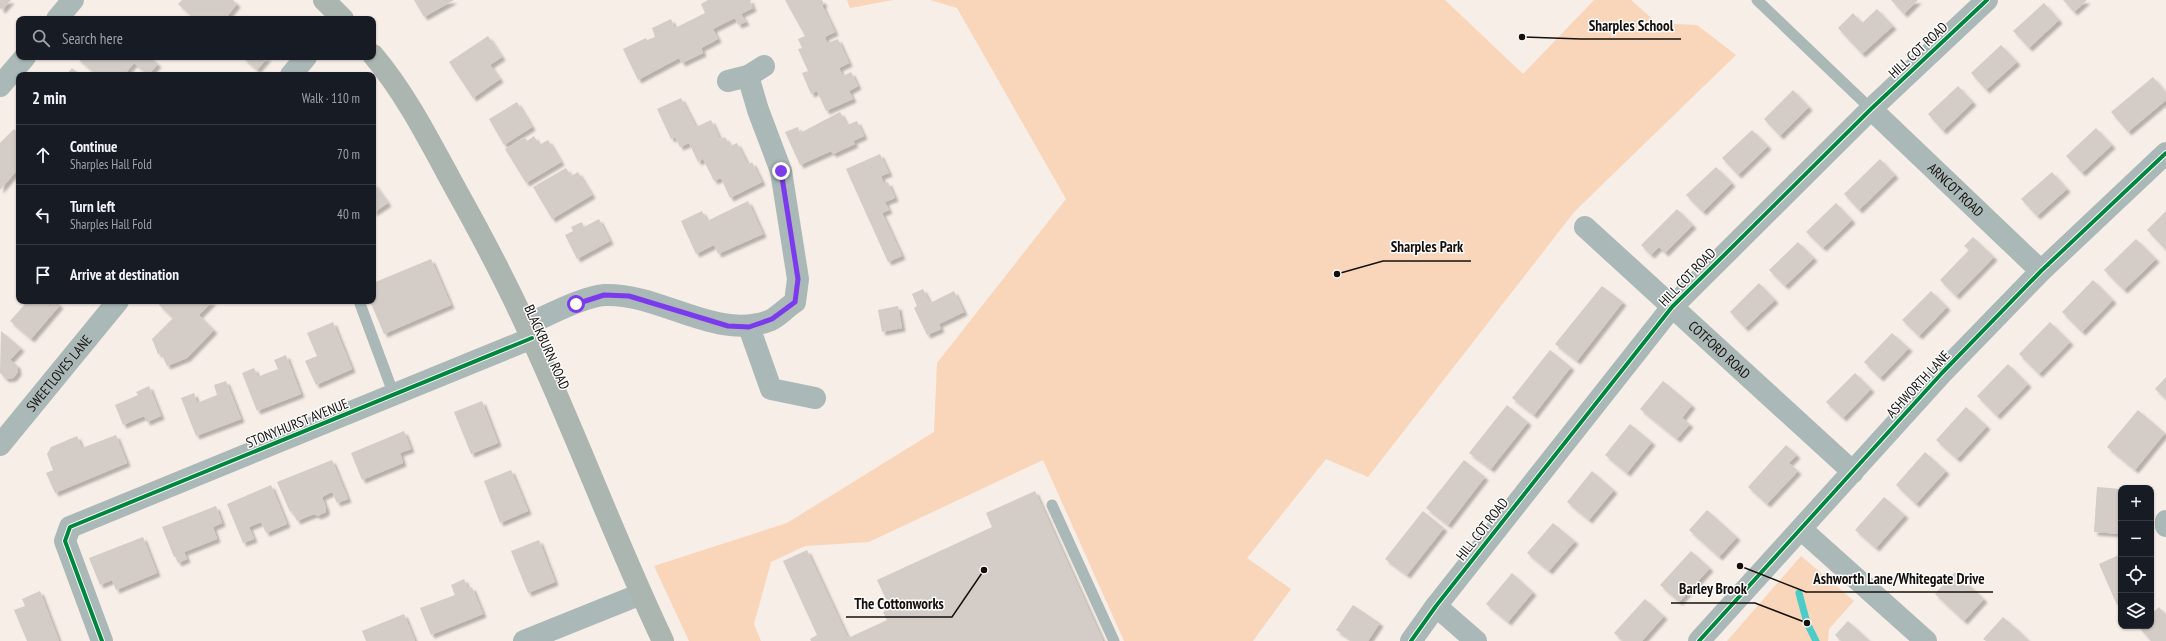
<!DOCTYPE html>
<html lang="en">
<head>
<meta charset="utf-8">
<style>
	:root { --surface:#171b24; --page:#242831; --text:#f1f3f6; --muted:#9ea1a6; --line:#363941 }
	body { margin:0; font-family:"PT Sans Narrow",sans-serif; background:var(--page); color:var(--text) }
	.controls { position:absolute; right:12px; bottom:12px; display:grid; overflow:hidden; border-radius:8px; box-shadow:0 1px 3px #0004 }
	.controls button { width:36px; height:36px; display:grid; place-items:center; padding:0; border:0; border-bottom:1px solid var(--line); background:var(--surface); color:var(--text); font:20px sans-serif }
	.stop { position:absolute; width:12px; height:12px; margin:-9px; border:3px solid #7c3aed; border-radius:50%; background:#fff }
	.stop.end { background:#7c3aed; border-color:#fff; box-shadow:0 1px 4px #0008 }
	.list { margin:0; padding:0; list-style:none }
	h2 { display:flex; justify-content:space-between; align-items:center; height:52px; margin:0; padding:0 16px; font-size:17px }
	h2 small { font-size:13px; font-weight:400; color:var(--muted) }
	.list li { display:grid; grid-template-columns:26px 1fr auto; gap:12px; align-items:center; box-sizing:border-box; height:60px; padding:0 16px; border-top:1px solid var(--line) }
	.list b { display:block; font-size:15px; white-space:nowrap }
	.list p { margin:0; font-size:13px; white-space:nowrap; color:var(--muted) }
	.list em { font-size:13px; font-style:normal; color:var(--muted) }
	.icon { flex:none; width:22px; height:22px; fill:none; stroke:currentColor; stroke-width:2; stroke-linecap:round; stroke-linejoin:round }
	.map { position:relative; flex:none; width:2166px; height:641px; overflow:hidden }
	.search { position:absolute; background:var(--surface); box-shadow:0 1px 3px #0004; left:16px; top:16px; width:360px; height:44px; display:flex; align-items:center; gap:10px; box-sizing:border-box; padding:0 14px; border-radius:8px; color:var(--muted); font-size:15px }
	.panel { position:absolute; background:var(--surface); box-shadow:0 1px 3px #0004; left:16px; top:72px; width:360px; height:232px; border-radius:8px }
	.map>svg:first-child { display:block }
</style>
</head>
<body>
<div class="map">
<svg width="2166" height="641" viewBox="0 0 2166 641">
	<defs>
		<filter id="shadow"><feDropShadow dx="3.5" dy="3.5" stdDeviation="1" flood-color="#0004"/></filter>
	</defs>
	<rect width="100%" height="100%" fill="#f7eee7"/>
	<g fill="#f9d5ba">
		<path d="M 847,0 L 893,0 L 850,8 Z"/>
		<path d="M 930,0 L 1445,0 L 1523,74 L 1594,0 L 1631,0 L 1657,23 L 1697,25 L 1736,55 L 1575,211 L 1368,477 L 1326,459 L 1247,558 L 1291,589 L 1253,641 L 1124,641 L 1043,460 L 869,542 L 805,546 L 771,562 L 754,624 L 761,641 L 689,641 L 654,566 L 787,523 L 934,432 L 937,363 L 1066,199 L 957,8 Z"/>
		<path d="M 1801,556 L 1854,601 L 1829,629 L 1828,641 L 1727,641 Z"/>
	</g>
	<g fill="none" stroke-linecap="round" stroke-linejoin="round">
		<path stroke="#4cccc6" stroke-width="7" d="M 1799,593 L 1807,623 L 1816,641"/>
	</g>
	<g fill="#d3ccc7" filter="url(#shadow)">
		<path d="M 0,0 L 11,0 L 2,10 L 0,8 Z"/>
		<path d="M 182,0 L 233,0 L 237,4 L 225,19 L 195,19 L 178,4 Z"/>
		<path d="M 414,0 L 454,0 L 424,17 Z"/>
		<path d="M 708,0 L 752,0 L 750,1 L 753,8 L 741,14 L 746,22 L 738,25 L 735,18 L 713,29 L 718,39 L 701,48 L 703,53 L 682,63 L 679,58 L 638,80 L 623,49 L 646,38 L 647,40 L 655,37 L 652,28 L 671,19 L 675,28 L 705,13 L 701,4 Z"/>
		<path d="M 785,0 L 822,0 L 824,4 L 822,5 L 835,32 L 825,37 L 827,43 L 838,39 L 849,63 L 839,68 L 843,76 L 851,72 L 858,86 L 849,91 L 853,99 L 826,111 L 817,91 L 811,94 L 802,73 L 808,71 L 798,49 L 802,48 L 798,39 L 805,36 Z"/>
		<path d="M 1891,0 L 1918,0 L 1904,14 Z"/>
		<path d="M 2063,0 L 2087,0 L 2074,12 Z"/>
		<path d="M 2044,3 L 2059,20 L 2029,48 L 2013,31 Z"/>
		<path d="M 1877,9 L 1893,26 L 1862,54 L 1838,28 L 1853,13 L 1862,23 Z"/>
		<path d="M 488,36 L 502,57 L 490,65 L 500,79 L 473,98 L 449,62 Z"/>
		<path d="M 2001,45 L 2017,62 L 1986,90 L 1971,73 Z"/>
		<path d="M 76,57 L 150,57 L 158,64 L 148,75 L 134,63 L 124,75 L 97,75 Z"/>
		<path d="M 242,57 L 268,57 L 257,70 Z"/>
		<path d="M 72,68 L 81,75 L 66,75 Z"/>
		<path d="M 2153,77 L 2166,93 L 2166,100 L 2128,132 L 2111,112 Z"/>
		<path d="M 1958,86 L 1973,102 L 1943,131 L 1928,114 Z"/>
		<path d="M 1793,90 L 1809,107 L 1780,136 L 1764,119 Z"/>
		<path d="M 681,98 L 696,127 L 711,120 L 720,139 L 725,137 L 730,146 L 737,143 L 748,165 L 752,162 L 762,182 L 730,198 L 721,178 L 714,181 L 703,159 L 698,162 L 689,143 L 680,147 L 675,137 L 671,139 L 657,109 Z"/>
		<path d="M 517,102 L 532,127 L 504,145 L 489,119 Z"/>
		<path d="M 840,112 L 847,125 L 857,121 L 864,136 L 853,141 L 855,144 L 833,154 L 831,151 L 800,165 L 785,132 L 798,127 L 800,133 Z"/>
		<path d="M 2096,128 L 2112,145 L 2082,173 L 2066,156 Z"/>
		<path d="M 14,129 L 19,134 L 19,168 L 0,190 L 0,143 Z"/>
		<path d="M 1752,130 L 1768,146 L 1738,175 L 1722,158 Z"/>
		<path d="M 534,136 L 539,145 L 548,140 L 561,162 L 526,183 L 505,149 L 525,137 L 527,141 Z"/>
		<path d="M 880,154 L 889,173 L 881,176 L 884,184 L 888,182 L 895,198 L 885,202 L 889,210 L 882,213 L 902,256 L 888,262 L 846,169 Z"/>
		<path d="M 1880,159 L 1895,175 L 1859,210 L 1844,194 Z"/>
		<path d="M 1716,167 L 1732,183 L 1703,212 L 1686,195 Z"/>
		<path d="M 566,168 L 571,176 L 578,172 L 592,195 L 552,219 L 533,187 Z"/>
		<path d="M 2052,172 L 2067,189 L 2037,216 L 2021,199 Z"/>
		<path d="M 373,182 L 388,203 L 373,213 Z"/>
		<path d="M 748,201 L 763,234 L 718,254 L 714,245 L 696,254 L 681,221 L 702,211 L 707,221 Z"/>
		<path d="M 1836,203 L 1852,220 L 1823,248 L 1806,232 Z"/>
		<path d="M 1677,209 L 1693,225 L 1665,253 L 1659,247 L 1651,255 L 1641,245 Z"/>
		<path d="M 2166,211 L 2166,250 L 2147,230 Z"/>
		<path d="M 599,219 L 610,241 L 577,259 L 565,235 L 573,231 L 571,227 L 582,222 L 584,227 Z"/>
		<path d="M 1973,237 L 1994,257 L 1956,296 L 1940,280 L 1969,250 L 1964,246 Z"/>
		<path d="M 2136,239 L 2156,259 L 2124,290 L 2104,270 Z"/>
		<path d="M 1798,242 L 1814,258 L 1785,286 L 1769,270 Z"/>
		<path d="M 431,259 L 451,305 L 384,334 L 370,301 L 373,301 L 373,283 Z"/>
		<path d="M 2093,280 L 2113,300 L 2082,332 L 2062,312 Z"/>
		<path d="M 1759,283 L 1775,300 L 1745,328 L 1730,312 Z"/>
		<path d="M 1602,286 L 1623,302 L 1577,361 L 1555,344 Z"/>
		<path d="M 923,289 L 930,303 L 954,291 L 964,312 L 939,324 L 941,329 L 927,335 L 914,308 L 917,306 L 912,294 Z"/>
		<path d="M 1931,291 L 1947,307 L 1919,336 L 1902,320 Z"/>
		<path d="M 22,301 L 55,301 L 60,305 L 31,339 L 10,321 L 25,304 Z"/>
		<path d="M 162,301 L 213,301 L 199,315 L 214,330 L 187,358 L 167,366 L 161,353 L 158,354 L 152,339 L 173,318 L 159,305 Z"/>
		<path d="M 898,306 L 902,328 L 882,332 L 878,310 Z"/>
		<path d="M 333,322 L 352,369 L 316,385 L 305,361 L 317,356 L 307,333 Z"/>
		<path d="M 2050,322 L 2070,342 L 2039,374 L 2019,354 Z"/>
		<path d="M 1,331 L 21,348 L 10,360 L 17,365 L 18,372 L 13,378 L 6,379 L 0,373 Z"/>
		<path d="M 1892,333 L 1909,348 L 1880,378 L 1864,362 Z"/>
		<path d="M 1550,350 L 1571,367 L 1534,415 L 1512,398 Z"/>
		<path d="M 286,355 L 301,394 L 257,411 L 242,373 L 254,368 L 258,377 L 267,373 L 278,369 L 274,360 Z"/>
		<path d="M 2008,364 L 2028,384 L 1997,416 L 1977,396 Z"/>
		<path d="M 1855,373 L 1871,389 L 1843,418 L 1826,402 Z"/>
		<path d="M 2166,377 L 2166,399 L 2155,389 Z"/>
		<path d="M 226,381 L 241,419 L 196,436 L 181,398 L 194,393 L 197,403 L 217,395 L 214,385 Z"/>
		<path d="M 1663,381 L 1692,405 L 1682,418 L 1690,424 L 1677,439 L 1640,409 Z"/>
		<path d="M 149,386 L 161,416 L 147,422 L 144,416 L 123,425 L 115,405 L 138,395 L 136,392 Z"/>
		<path d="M 482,401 L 498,443 L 471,454 L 454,412 Z"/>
		<path d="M 1507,405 L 1528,422 L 1491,469 L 1469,453 Z"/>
		<path d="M 1966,407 L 1987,426 L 1957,459 L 1936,440 Z"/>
		<path d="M 2138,410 L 2165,433 L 2135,470 L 2107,447 Z"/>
		<path d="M 1630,424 L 1652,442 L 1627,473 L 1605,455 Z"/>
		<path d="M 404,431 L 411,449 L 400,453 L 403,463 L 362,480 L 351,453 Z"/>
		<path d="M 116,435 L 127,463 L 55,493 L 46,473 L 53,470 L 47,454 L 51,447 L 77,436 L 82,448 Z"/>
		<path d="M 1786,445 L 1797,455 L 1789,463 L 1798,471 L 1767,504 L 1748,487 Z"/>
		<path d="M 1925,452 L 1946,471 L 1916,504 L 1896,485 Z"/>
		<path d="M 332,460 L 348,499 L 337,503 L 332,492 L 322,497 L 326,508 L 326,512 L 318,516 L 314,514 L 297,521 L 292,511 L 290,512 L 277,482 Z"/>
		<path d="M 1464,460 L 1485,477 L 1448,525 L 1426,508 Z"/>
		<path d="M 511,470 L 528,511 L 500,523 L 484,481 Z"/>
		<path d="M 1592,471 L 1614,490 L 1589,520 L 1567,502 Z"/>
		<path d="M 271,485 L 287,524 L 266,533 L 261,522 L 249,527 L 254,539 L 243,543 L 227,504 Z"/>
		<path d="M 2097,487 L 2121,489 L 2121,534 L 2094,532 Z"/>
		<path d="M 1035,491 L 1103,641 L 811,641 L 810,639 L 817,635 L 783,561 L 807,550 L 848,638 L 887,620 L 883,612 L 890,608 L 877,580 L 992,527 L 986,513 Z"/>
		<path d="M 1884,497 L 1905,515 L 1876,548 L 1855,530 Z"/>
		<path d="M 216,506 L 222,523 L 213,527 L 217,539 L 184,552 L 187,559 L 178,563 L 175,556 L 174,557 L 162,527 Z"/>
		<path d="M 1707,510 L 1737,537 L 1719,557 L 1689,530 Z"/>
		<path d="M 1423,511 L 1444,528 L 1407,575 L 1385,559 Z"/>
		<path d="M 1553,523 L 1575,541 L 1549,571 L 1527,553 Z"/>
		<path d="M 143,537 L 157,573 L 116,590 L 112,580 L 100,585 L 89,558 Z"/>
		<path d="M 539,540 L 555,582 L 528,593 L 511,551 Z"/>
		<path d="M 1691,551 L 1710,568 L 1679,602 L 1660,585 Z"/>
		<path d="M 2121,554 L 2121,603 L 2117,605 L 2099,564 Z"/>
		<path d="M 1955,572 L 1984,599 L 1964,621 L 1935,594 Z"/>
		<path d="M 1512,573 L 1533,592 L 1508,622 L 1486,604 Z"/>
		<path d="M 464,579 L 468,589 L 472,587 L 483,614 L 431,635 L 420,608 L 455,595 L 451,585 Z"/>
		<path d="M 40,591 L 51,620 L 59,641 L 27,641 L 14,610 L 25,606 L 22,599 Z"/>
		<path d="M 1645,599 L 1664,616 L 1642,641 L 1623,641 L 1614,633 Z"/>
		<path d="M 1353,605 L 1380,623 L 1368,641 L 1353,641 L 1336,630 Z"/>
		<path d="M 2159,607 L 2166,615 L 2166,641 L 2151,641 L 2138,626 L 2151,626 L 2151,614 Z"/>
		<path d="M 404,614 L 415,641 L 366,641 L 362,631 Z"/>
		<path d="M 2003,617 L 2018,630 L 2029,641 L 1986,641 L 1983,639 Z"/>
		<path d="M 1848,621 L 1870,641 L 1841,641 L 1835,635 Z"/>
	</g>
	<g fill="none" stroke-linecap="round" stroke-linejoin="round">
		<g stroke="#aab8b7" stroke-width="11">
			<path d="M 1757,0 L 1871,109"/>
			<path d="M 359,301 L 394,395"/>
			<path d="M 1052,505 L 1114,641"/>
		</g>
		<g stroke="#aab8b7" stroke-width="22">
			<path d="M 57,19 L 73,0"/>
			<path d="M 291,75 L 306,57"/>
			<path d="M 728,81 L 748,76 L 764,66"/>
			<path d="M 0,86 L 25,57"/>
			<path id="s1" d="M 1871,109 L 2041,271"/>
			<path id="s2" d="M 1585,227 L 1853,472"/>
			<path d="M 526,325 C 547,316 584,296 605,295 C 661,293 717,342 771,320 C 779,316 787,307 795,302 L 798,279 L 781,171 L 758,110 L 748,76"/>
			<path d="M 749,327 L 771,389 L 815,398"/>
			<path id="s3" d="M 0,445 L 118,301"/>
			<path d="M 2166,521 L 2166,526"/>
			<path d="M 1802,530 L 1926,641"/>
			<path d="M 1436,606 L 1476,641"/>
			<path d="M 102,641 L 65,541 L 70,527 L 532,338"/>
			<path d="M 524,641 L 641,594"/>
			<path d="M 1411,641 L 1436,606 L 1672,307 L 1871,109 L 1987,0"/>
			<path d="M 1699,641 L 1942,373 L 2041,271 L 2166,153"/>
		</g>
		<g stroke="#abb6b1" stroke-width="22">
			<path d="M 324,0 L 343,19"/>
			<path d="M 373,55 C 406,94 430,142 454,186 C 482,236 509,287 532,339 C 578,439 616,542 663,641"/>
		</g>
		<defs>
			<g id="cycleway">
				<path d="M 102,641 L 65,541 L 70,527 L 532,338"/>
				<path d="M 1411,641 L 1436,606 L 1672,307 L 1871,109 L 1987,0"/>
				<path d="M 1699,641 L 1942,373 L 2041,271 L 2166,153"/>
			</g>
		</defs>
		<use href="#cycleway" stroke="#fdfdfd" stroke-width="6"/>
		<use href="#cycleway" stroke="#00873e" stroke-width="4"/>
	</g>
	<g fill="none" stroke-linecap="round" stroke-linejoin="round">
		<path stroke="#7c3aed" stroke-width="5" d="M 576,304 L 604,295 L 629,296 L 728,326 L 749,327 L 772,319 L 795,302 L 798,279 L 781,171"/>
	</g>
	<g text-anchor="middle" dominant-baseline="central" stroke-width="3" stroke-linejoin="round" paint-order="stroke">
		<g font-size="14" fill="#16100c" stroke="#fdfdfd">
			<text transform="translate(1918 50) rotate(-43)">HILL COT ROAD</text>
			<text stroke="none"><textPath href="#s1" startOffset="117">ARNCOT ROAD</textPath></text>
			<text transform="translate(1687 277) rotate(-46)">HILL COT ROAD</text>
			<text transform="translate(547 347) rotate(66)">BLACKBURN ROAD</text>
			<text stroke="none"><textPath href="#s2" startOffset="182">COTFORD ROAD</textPath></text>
			<text stroke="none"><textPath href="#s3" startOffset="93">SWEETLOVES LANE</textPath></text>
			<text transform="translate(1918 384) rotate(-47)">ASHWORTH LANE</text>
			<text transform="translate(297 423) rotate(-22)">STONYHURST AVENUE</text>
			<text transform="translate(1482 529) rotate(-52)">HILL COT ROAD</text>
		</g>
	</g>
	<path fill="none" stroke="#16100c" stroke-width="1.5" d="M1522 37L1581 39H1681M1337 274L1383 261H1471M1740 566L1806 592H1993M1807 623L1755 603H1671M984 570L952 617H846"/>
	<g fill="#16100c" stroke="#fdfdfd" stroke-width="1.5">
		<circle cx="1522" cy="37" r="4"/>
		<circle cx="1337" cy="274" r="4"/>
		<circle cx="1740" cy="566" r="4"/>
		<circle cx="1807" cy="623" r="4"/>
		<circle cx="984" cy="570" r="4"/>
	</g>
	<g font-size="15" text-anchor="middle" font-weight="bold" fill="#16100c" stroke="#fdfdfd" stroke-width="3" stroke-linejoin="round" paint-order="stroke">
		<text x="1631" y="31">Sharples School</text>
		<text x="1427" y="252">Sharples Park</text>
		<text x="1899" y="584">Ashworth Lane/Whitegate Drive</text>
		<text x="1713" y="594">Barley Brook</text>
		<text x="899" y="609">The Cottonworks</text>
	</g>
</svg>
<div class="controls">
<button>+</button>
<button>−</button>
<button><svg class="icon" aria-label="locate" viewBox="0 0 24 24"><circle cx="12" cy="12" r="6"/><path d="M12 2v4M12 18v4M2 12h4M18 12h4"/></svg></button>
<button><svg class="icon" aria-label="layers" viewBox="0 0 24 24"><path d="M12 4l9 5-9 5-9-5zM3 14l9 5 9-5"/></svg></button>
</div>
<div class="stop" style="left:576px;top:304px"></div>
<div class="stop end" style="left:781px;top:171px"></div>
<div class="search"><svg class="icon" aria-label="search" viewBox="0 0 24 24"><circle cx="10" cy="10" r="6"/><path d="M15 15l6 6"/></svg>Search here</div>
<section class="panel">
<h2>2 min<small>Walk · 110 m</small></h2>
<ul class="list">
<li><svg class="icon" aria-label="ahead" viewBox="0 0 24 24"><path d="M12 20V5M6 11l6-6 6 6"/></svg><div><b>Continue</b><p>Sharples Hall Fold</p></div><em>70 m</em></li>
<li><svg class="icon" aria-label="left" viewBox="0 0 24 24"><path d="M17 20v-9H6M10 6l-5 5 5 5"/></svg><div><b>Turn left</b><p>Sharples Hall Fold</p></div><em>40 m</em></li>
<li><svg class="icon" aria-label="arrive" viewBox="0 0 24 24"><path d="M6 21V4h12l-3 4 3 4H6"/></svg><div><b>Arrive at destination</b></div></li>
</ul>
</section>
</div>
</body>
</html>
